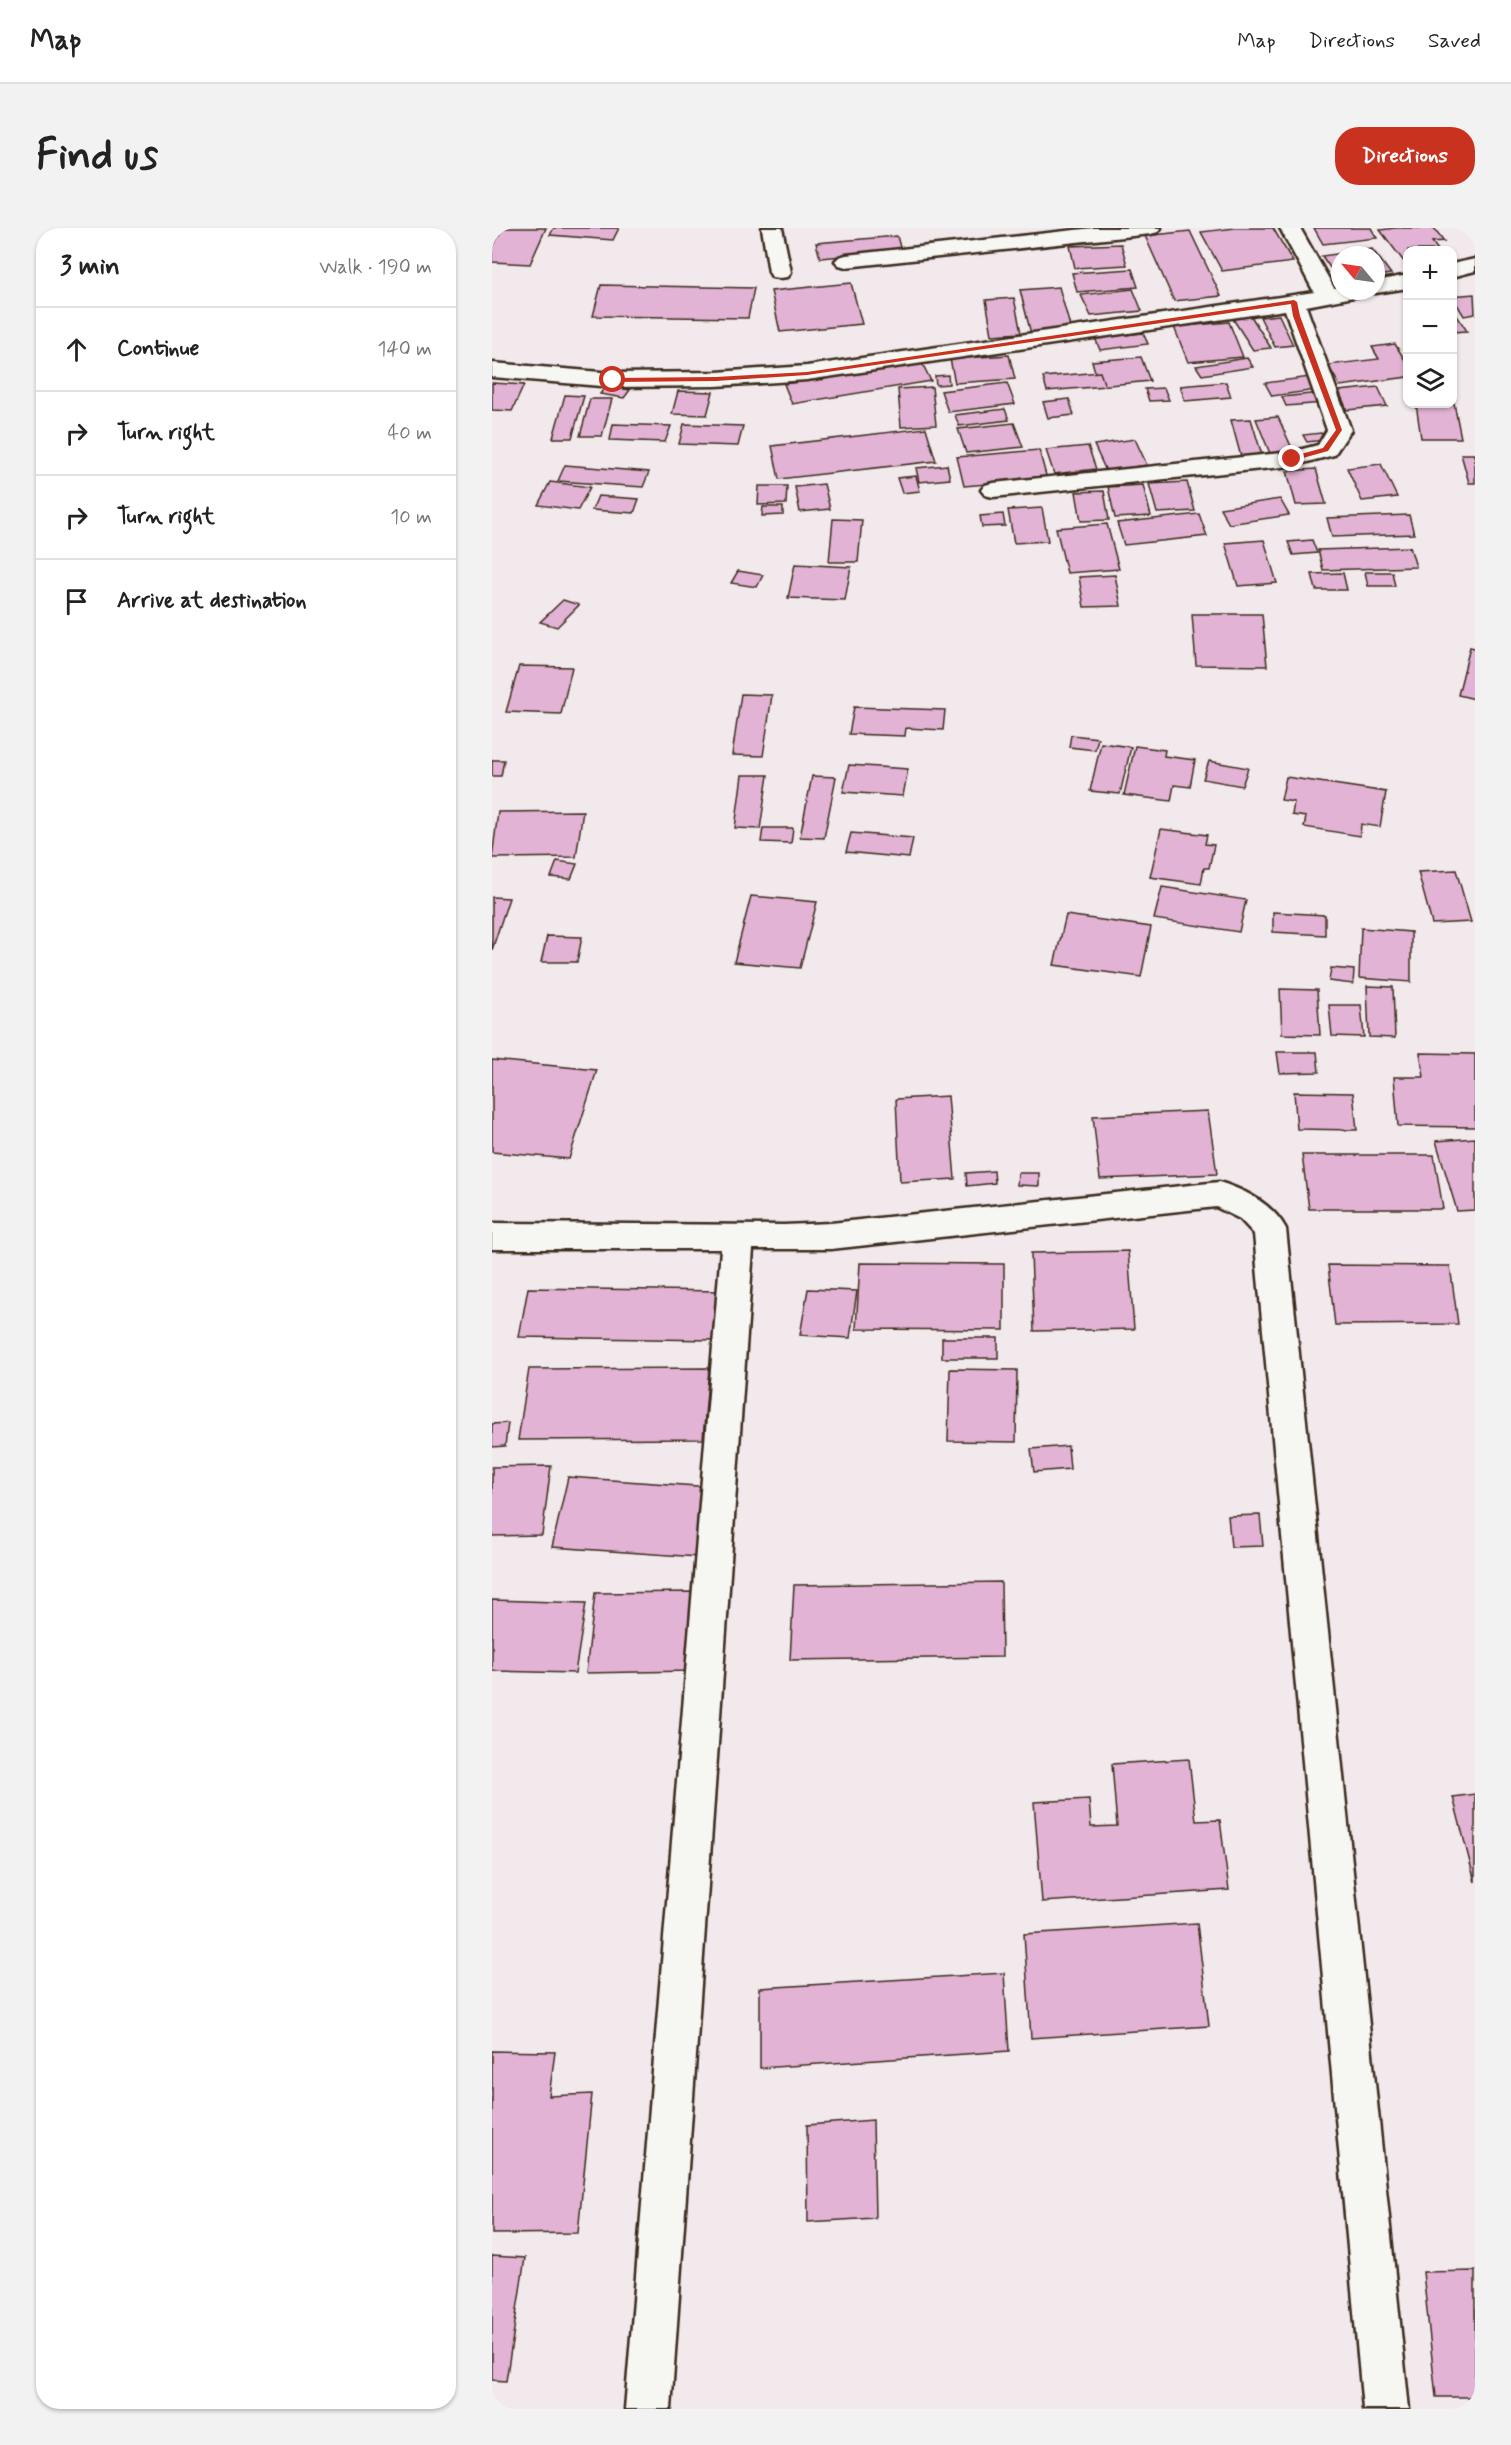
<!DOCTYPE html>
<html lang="en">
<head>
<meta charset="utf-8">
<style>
	:root { --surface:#fff; --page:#f2f2f2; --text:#222; --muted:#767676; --line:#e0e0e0; --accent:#c8321e }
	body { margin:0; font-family:Mynerve,sans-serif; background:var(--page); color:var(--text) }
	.controls { position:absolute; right:18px; top:18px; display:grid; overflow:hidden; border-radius:12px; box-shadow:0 2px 4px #0004 }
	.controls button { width:54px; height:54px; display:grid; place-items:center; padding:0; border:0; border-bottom:2px solid var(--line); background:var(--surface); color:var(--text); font:30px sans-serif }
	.compass { position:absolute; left:839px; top:18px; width:54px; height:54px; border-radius:50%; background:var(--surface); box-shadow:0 2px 4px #0004; rotate:299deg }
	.stop { position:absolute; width:18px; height:18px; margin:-14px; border:4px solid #c8321e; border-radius:50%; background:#fff }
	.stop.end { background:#c8321e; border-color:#fff; box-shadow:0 2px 6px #0008 }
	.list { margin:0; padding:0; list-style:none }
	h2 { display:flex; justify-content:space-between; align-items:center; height:78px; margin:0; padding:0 24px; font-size:26px }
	h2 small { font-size:20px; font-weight:400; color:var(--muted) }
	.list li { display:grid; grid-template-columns:39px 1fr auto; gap:18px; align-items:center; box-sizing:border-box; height:84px; padding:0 24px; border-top:2px solid var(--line) }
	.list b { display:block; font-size:22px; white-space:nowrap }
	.list em { font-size:20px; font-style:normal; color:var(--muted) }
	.icon { flex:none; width:33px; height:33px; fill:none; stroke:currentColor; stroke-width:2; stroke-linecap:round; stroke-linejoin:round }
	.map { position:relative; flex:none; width:983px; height:2181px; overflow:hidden; border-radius:24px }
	header { display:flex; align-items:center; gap:36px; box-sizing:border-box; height:84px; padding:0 30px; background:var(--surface); border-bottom:2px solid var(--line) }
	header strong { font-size:28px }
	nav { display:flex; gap:33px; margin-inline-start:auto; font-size:21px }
	.intro { display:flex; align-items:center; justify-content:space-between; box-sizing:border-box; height:144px; padding:0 36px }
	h1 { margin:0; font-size:42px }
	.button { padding:15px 27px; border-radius:24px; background:var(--accent); color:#fff; font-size:21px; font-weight:700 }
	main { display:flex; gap:36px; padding:0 36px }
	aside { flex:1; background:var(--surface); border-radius:24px; box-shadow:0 2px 4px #0004 }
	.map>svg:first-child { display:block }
</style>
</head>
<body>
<header>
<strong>Map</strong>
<nav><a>Map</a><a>Directions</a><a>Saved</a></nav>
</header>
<div class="intro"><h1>Find us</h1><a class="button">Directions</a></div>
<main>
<aside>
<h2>3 min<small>Walk · 190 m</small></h2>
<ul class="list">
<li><svg class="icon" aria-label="ahead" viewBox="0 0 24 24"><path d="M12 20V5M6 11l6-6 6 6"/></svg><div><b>Continue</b></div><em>140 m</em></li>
<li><svg class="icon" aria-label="right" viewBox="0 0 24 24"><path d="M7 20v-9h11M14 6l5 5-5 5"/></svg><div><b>Turn right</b></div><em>40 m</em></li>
<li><svg class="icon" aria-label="right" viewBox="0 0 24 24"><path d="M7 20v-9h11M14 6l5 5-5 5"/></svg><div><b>Turn right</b></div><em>10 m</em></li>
<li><svg class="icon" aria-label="arrive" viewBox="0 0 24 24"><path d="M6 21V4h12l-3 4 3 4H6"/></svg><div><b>Arrive at destination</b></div></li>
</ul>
</aside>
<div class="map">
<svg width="983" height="2181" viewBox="0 0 983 2181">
	<rect width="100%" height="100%" fill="#f2e9ec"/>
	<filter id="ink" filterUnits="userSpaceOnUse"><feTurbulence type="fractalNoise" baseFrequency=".0167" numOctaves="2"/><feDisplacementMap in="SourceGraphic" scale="12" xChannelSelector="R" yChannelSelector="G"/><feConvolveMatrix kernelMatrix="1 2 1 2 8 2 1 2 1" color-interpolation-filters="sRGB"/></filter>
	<g filter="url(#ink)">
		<g fill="#e2b3d4" stroke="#3b2a1e" stroke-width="1.5">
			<path d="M 10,0 L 54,0 L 38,36 L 0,34 L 0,21 Z"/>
			<path d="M 62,0 L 127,0 L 121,12 L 58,7 Z"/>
			<path d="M 743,0 L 781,0 L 801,34 L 730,43 L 709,4 Z"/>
			<path d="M 822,0 L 879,0 L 885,10 L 831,16 Z"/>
			<path d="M 903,0 L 942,0 L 952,13 L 940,14 L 946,22 L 916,22 L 916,39 L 888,2 Z"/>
			<path d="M 698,3 L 729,68 L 682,73 L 653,8 Z"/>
			<path d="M 405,8 L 409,23 L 328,30 L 324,15 Z"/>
			<path d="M 629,16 L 635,37 L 583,40 L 578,18 Z"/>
			<path d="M 880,21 L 899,46 L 884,48 L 884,27 L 848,27 L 848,54 L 830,28 Z"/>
			<path d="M 640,41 L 646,59 L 585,64 L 580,45 Z"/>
			<path d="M 359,55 L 370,96 L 288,104 L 279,63 Z"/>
			<path d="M 109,57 L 262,60 L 256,90 L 101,88 Z"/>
			<path d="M 567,59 L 579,102 L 539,106 L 528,62 Z"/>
			<path d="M 641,61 L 650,83 L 599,88 L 589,67 Z"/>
			<path d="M 982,66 L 983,86 L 972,88 L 960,68 Z"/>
			<path d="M 522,70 L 529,105 L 500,107 L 494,72 Z"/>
			<path d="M 960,80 L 975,103 L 960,104 Z"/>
			<path d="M 787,87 L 801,117 L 783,119 L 768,89 Z"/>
			<path d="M 759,88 L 779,120 L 761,122 L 741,91 Z"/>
			<path d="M 737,94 L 751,129 L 696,134 L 682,99 Z"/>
			<path d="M 651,105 L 656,116 L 608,122 L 603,110 Z"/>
			<path d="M 903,116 L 916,137 L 916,149 L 848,158 L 836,137 L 887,131 L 880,119 Z"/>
			<path d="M 517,127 L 523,151 L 463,155 L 458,131 Z"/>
			<path d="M 649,129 L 658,153 L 607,158 L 600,133 Z"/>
			<path d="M 755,130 L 761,139 L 710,147 L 704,138 Z"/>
			<path d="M 430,135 L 439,153 L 300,176 L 292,156 Z"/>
			<path d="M 608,144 L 613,158 L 555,163 L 551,149 Z"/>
			<path d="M 456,147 L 457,156 L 444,157 L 443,148 Z"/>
			<path d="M 818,149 L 825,162 L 780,168 L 773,155 Z"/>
			<path d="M 734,154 L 739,169 L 693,173 L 688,158 Z"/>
			<path d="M 0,155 L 32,157 L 20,183 L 0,182 Z"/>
			<path d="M 515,155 L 523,176 L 456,184 L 449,163 Z"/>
			<path d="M 114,158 L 138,162 L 132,170 L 108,166 Z"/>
			<path d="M 440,159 L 444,197 L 409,199 L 406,161 Z"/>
			<path d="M 886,159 L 895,178 L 855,182 L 847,163 Z"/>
			<path d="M 672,160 L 677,172 L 657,173 L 653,161 Z"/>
			<path d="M 186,163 L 221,164 L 215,187 L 180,186 Z"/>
			<path d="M 828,165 L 832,175 L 794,178 L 790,169 Z"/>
			<path d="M 73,167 L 92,168 L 80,210 L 61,210 Z"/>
			<path d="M 98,171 L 120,171 L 110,208 L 88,208 Z"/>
			<path d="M 577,171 L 582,187 L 556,190 L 551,174 Z"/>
			<path d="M 962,175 L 969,210 L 929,210 L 924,176 Z"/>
			<path d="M 513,181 L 517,192 L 467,198 L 463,187 Z"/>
			<path d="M 786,189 L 802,225 L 779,228 L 764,191 Z"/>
			<path d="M 759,191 L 770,227 L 749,229 L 739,192 Z"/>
			<path d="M 522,195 L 531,219 L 474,225 L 466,201 Z"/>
			<path d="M 121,196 L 179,198 L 173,214 L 118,212 Z"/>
			<path d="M 192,196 L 251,198 L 246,218 L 187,216 Z"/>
			<path d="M 434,200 L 444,233 L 287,251 L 280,218 Z"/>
			<path d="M 829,205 L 833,212 L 815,214 L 811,207 Z"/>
			<path d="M 643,211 L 655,237 L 614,243 L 602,217 Z"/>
			<path d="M 596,218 L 604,241 L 562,246 L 554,222 Z"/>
			<path d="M 547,222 L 555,251 L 472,258 L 465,229 Z"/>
			<path d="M 969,226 L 983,226 L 983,255 L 977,255 Z"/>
			<path d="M 889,236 L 905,269 L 870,273 L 855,240 Z"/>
			<path d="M 73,237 L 157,244 L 151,259 L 66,253 Z"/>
			<path d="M 455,237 L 458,251 L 427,254 L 424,240 Z"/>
			<path d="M 824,241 L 834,276 L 804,277 L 795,243 Z"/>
			<path d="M 424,248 L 428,263 L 410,265 L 405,250 Z"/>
			<path d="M 58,254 L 98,259 L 86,282 L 46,277 Z"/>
			<path d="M 695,254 L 703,283 L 665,285 L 657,256 Z"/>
			<path d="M 332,256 L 338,281 L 308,284 L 303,259 Z"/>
			<path d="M 651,257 L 659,288 L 623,290 L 616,259 Z"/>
			<path d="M 267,258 L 295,258 L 294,276 L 266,277 Z"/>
			<path d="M 612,263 L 617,292 L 589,293 L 584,264 Z"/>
			<path d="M 106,268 L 147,271 L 142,285 L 100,282 Z"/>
			<path d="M 788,271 L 797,287 L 737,296 L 728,280 Z"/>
			<path d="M 271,279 L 291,279 L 291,287 L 270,288 Z"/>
			<path d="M 550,280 L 556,313 L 522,315 L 516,282 Z"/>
			<path d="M 511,286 L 513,298 L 490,299 L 488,288 Z"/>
			<path d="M 707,286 L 715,308 L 632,317 L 625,295 Z"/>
			<path d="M 917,287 L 922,306 L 840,309 L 835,290 Z"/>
			<path d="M 341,291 L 370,292 L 366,334 L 337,334 Z"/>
			<path d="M 615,296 L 627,341 L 575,345 L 564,300 Z"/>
			<path d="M 772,312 L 785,355 L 746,358 L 733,315 Z"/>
			<path d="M 820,312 L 825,325 L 801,327 L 796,314 Z"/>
			<path d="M 918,319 L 924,339 L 831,342 L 826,322 Z"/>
			<path d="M 303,336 L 359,339 L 353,372 L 296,370 Z"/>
			<path d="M 246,343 L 271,347 L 265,359 L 239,355 Z"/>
			<path d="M 873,344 L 900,344 L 903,358 L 876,358 Z"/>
			<path d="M 851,345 L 855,362 L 824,362 L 820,346 Z"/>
			<path d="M 623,347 L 629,378 L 592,379 L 587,349 Z"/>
			<path d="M 71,372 L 87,377 L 65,399 L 48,394 Z"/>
			<path d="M 700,386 L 770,386 L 775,438 L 704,437 Z"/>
			<path d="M 978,419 L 983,420 L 983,471 L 966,467 Z"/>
			<path d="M 27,438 L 80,439 L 69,486 L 14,484 Z"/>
			<path d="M 249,466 L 280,467 L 271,528 L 240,527 Z"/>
			<path d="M 362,479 L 453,482 L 451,502 L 414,500 L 413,508 L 357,506 Z"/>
			<path d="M 579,507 L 606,510 L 603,522 L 577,519 Z"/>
			<path d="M 609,515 L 639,519 L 628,566 L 598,563 Z"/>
			<path d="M 643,518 L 673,522 L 672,528 L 703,532 L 698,559 L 682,557 L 679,573 L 632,567 Z"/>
			<path d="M 0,532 L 12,532 L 9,548 L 0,548 Z"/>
			<path d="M 717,533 L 756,540 L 750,558 L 711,551 Z"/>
			<path d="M 357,537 L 416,541 L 411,568 L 351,564 Z"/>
			<path d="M 250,547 L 276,547 L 268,601 L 243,600 Z"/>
			<path d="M 320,548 L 344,549 L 332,610 L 308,609 Z"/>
			<path d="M 794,549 L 894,564 L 888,599 L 869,596 L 868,608 L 812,599 L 814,589 L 800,587 L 802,574 L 789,572 Z"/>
			<path d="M 91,583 L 84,629 L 0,630 L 6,584 Z"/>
			<path d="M 271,600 L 301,600 L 299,615 L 269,614 Z"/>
			<path d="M 669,601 L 715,607 L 713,616 L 722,617 L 717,640 L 712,640 L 709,656 L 658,649 Z"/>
			<path d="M 359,605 L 421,610 L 417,630 L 354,624 Z"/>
			<path d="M 65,633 L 85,636 L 79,651 L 59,649 Z"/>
			<path d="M 964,642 L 979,694 L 940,696 L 926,644 Z"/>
			<path d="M 670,659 L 754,672 L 747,704 L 662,691 Z"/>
			<path d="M 259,668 L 325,674 L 308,740 L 242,734 Z"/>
			<path d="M 0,669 L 17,670 L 0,722 Z"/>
			<path d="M 781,684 L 833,687 L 833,707 L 781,704 Z"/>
			<path d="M 574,687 L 659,699 L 649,749 L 562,737 Z"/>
			<path d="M 869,700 L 919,704 L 919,754 L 867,750 Z"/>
			<path d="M 55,708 L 90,709 L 85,734 L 49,734 Z"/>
			<path d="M 839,740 L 862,742 L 861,756 L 837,753 Z"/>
			<path d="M 875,758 L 901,759 L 903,810 L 877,809 Z"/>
			<path d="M 788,761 L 825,762 L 828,807 L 790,806 Z"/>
			<path d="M 837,777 L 869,777 L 872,809 L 840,808 Z"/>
			<path d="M 785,824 L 825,824 L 827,844 L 788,845 Z"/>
			<path d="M 928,825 L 983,826 L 983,899 L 906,898 L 902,849 L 932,849 Z"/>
			<path d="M 0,832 L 105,842 L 77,931 L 0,924 Z"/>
			<path d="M 802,864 L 861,865 L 865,902 L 805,901 Z"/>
			<path d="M 456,868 L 463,951 L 408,954 L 404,871 Z"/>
			<path d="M 716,883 L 725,946 L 608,951 L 601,888 Z"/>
			<path d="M 983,910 L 983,982 L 965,983 L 944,913 Z"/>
			<path d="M 810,927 L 942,927 L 951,981 L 817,981 Z"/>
			<path d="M 502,943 L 503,955 L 475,958 L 474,945 Z"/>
			<path d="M 526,945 L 547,945 L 547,958 L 525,957 Z"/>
			<path d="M 636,1023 L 642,1101 L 542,1103 L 539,1025 Z"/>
			<path d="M 368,1035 L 512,1036 L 512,1102 L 364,1101 Z"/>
			<path d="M 836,1037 L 958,1038 L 966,1096 L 843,1097 Z"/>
			<path d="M 36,1060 L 228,1063 L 222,1112 L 27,1109 Z"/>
			<path d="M 316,1061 L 365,1063 L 358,1110 L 308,1107 Z"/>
			<rect x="450" y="1110" width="56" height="20"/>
			<path d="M 217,1140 L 211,1211 L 26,1212 L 37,1141 Z"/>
			<path d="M 458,1141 L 525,1142 L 524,1214 L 456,1213 Z"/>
			<path d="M 16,1195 L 13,1218 L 0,1219 L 0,1196 Z"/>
			<path d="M 576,1218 L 578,1241 L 542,1244 L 539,1221 Z"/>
			<path d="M 59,1238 L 50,1307 L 0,1308 L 0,1239 Z"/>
			<path d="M 76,1249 L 219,1259 L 206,1329 L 60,1319 Z"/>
			<path d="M 768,1287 L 771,1318 L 739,1319 L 736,1288 Z"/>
			<path d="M 509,1354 L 510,1429 L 298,1432 L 302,1357 Z"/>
			<path d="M 204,1364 L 197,1443 L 94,1445 L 103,1365 Z"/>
			<path d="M 0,1372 L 94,1375 L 83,1445 L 0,1443 Z"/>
			<path d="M 697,1531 L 704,1593 L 728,1592 L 737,1662 L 550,1674 L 542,1574 L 597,1571 L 599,1599 L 625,1598 L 620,1536 Z"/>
			<path d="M 983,1566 L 983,1654 L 961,1569 Z"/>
			<path d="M 705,1695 L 717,1798 L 539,1810 L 532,1706 Z"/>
			<path d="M 512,1745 L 517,1823 L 268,1840 L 268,1760 Z"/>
			<path d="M 0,1823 L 63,1824 L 57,1868 L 100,1866 L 86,2005 L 0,2006 Z"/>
			<path d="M 381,1892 L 383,1990 L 316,1994 L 315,1897 Z"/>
			<path d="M 0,2028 L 33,2030 L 14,2153 L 0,2152 Z"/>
			<path d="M 983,2043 L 983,2169 L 944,2169 L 931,2044 Z"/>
		</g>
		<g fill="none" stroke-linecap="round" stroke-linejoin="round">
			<defs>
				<g id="street">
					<path d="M 270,0 L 290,0 L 299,44 L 296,49 L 288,50 L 280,49 L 277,44 Z"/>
					<path d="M 601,0 L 669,0 L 666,4 L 659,6 L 354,39 L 347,37 L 343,33 L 347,29 L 354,27 Z"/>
					<path d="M 788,0 L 808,0 L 842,60 L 848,59 L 848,63 L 870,63 L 867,68 L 814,78 L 859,202 L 842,227 L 800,238 L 501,269 L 493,267 L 489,262 L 493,257 L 501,255 L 799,224 L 826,217 L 835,202 L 793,82 L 315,152 L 224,158 L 121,159 L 0,149 L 0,135 L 121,145 L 224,144 L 315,138 L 822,64 Z"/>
					<path d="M 983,31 L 983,43 L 960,49 L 960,36 Z"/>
					<path d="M 916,47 L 916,60 L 884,65 L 876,63 L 884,63 L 884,53 Z"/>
					<path d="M 727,954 C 753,962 781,976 794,1001 L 917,2181 L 871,2181 L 762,1006 L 748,991 L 724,979 L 339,1021 L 261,1021 L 179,2181 L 133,2181 L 229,1021 L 0,1021 L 0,995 L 292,997 L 339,995 Z"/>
				</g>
			</defs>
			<use href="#street" stroke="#3b2a1e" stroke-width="5"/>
			<use href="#street" fill="#f6f6f2" fill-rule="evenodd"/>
		</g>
	</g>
	<path fill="#c8321e" d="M 802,72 L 805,74 L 808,88 L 850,202 L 836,223 L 800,233 L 798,229 L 831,220 L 844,202 L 801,88 L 799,76 L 315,147 L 224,153 L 121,154 L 117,152 L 121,150 L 224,149 L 315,144 Z"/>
</svg>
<div class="controls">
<button>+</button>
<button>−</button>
<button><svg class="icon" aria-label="layers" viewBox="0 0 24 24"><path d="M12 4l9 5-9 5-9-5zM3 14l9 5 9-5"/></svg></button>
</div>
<svg class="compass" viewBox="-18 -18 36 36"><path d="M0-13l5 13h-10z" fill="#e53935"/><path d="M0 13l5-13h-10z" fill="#767676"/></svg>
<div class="stop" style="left:121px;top:152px"></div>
<div class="stop end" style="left:800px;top:231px"></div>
</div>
</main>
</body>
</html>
